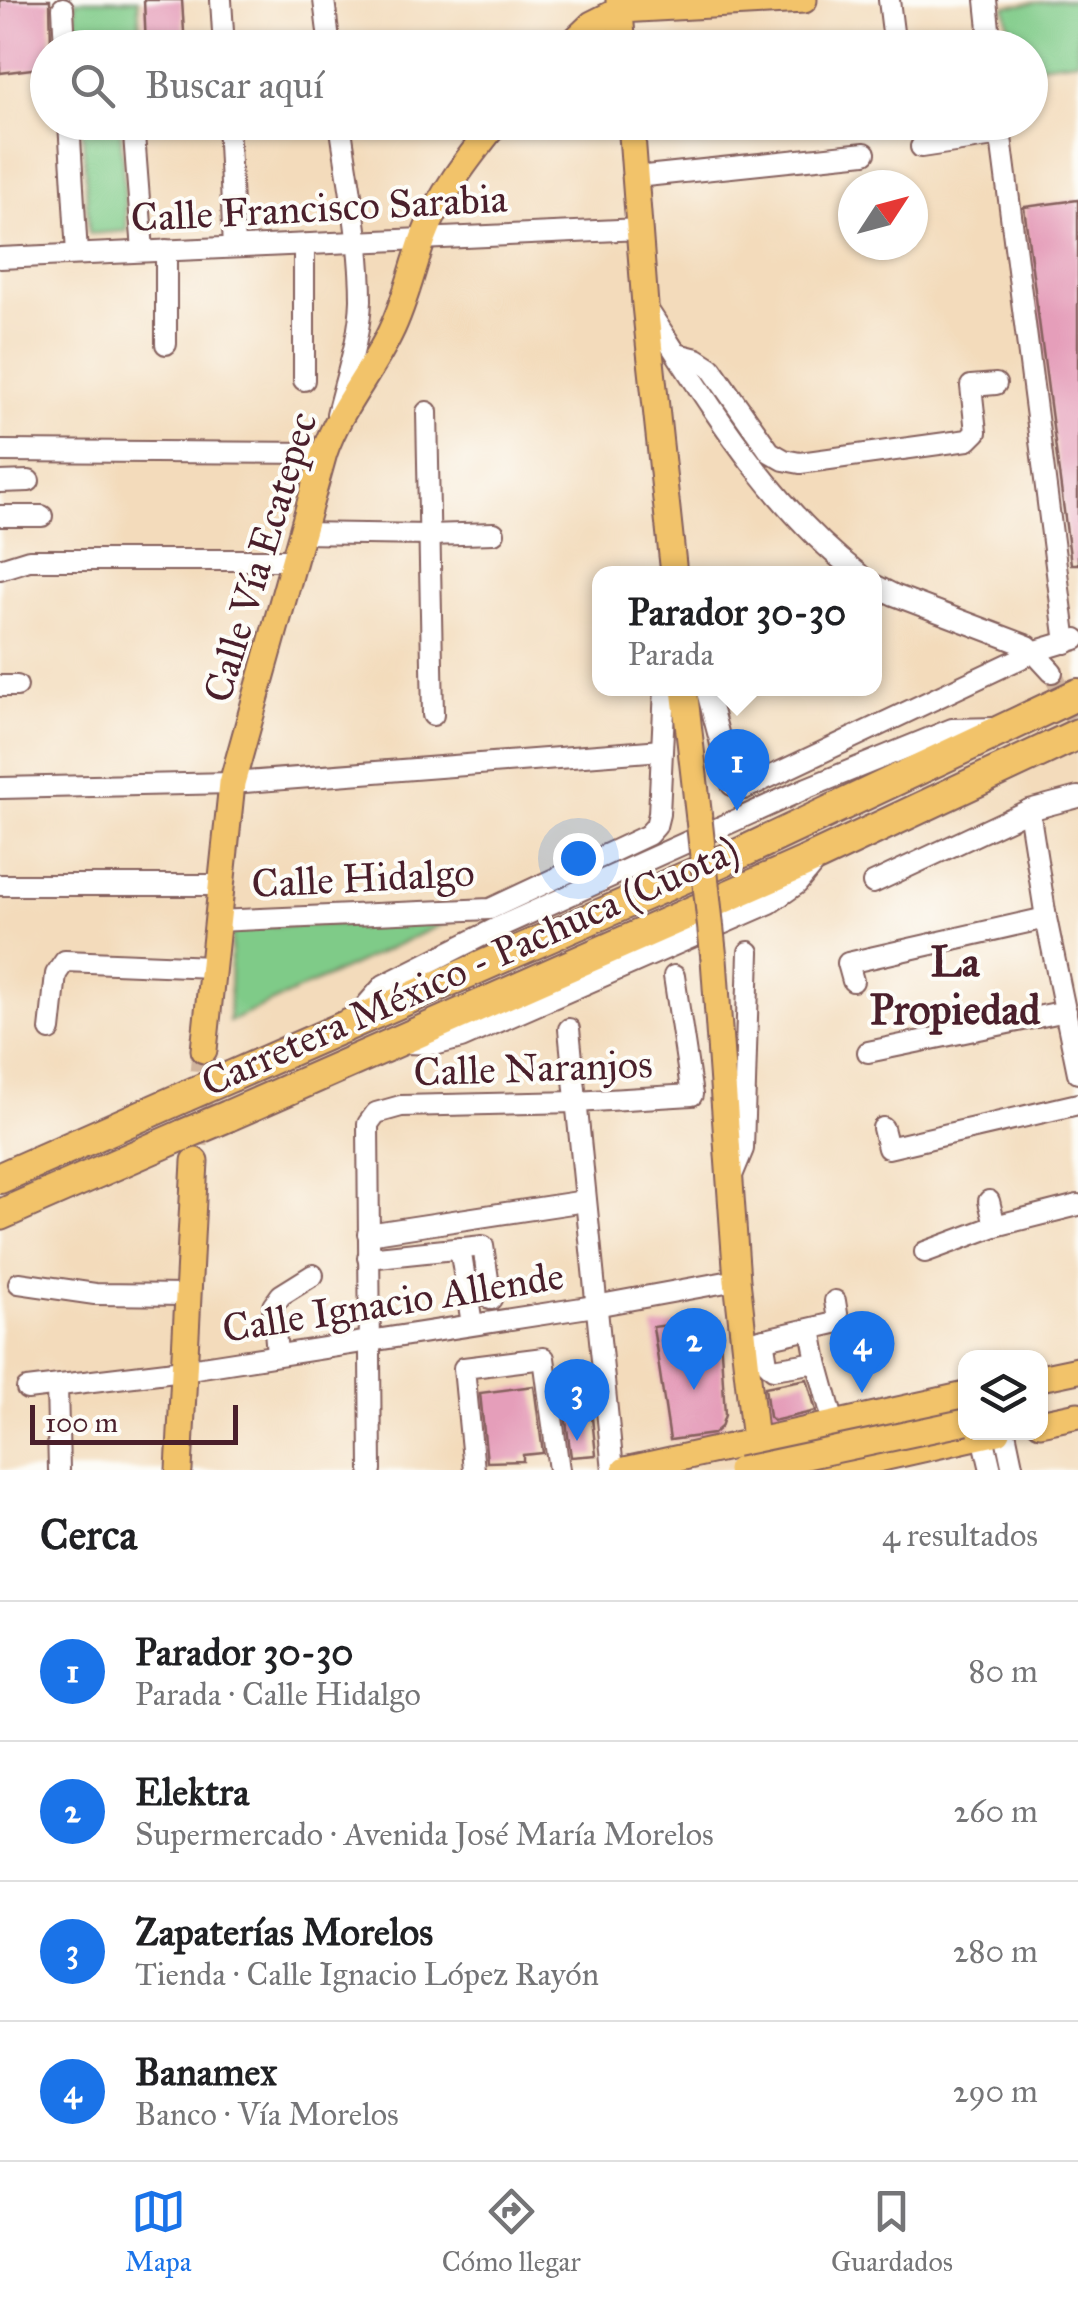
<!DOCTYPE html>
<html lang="es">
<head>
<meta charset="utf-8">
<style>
	:root { --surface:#fff; --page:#f2f2f2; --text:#202124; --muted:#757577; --line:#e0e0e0; --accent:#1a73e8 }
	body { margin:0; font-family:"IM FELL Great Primer",serif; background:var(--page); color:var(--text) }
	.controls { position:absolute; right:30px; bottom:30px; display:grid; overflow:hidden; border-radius:20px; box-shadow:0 2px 8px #0004 }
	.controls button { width:90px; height:90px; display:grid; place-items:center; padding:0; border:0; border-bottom:2px solid var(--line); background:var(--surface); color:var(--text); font:50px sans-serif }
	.compass { position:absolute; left:838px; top:170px; width:90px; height:90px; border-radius:50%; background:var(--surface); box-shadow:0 2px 8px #0004; rotate:54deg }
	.scale { position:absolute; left:30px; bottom:25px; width:208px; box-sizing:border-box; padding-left:10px; border:5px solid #4a1f2b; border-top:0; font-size:28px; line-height:35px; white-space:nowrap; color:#4a1f2b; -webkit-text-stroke:8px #fdfcf7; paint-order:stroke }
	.you { position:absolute; left:578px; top:858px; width:35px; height:35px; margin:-25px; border:8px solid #fff; border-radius:50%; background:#1a73e8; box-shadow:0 0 0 15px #1a73e833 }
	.badge { display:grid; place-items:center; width:65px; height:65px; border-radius:50%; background:var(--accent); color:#fff; font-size:32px; font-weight:700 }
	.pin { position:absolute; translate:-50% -82px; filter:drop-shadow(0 2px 5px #0008) }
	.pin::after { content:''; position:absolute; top:52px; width:35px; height:30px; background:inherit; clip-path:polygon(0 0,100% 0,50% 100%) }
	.popup { position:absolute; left:592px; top:566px; width:290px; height:130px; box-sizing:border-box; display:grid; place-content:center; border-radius:20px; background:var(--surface); filter:drop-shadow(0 2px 8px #0005); font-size:32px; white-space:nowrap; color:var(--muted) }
	.popup b { font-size:38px; color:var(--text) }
	.popup::after { content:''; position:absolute; left:50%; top:100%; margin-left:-20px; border:20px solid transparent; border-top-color:var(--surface) }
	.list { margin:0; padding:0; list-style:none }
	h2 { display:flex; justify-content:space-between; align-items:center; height:130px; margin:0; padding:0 40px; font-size:42px }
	h2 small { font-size:32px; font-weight:400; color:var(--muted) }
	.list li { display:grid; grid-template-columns:65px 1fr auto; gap:30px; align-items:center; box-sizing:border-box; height:140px; padding:0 40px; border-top:2px solid var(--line) }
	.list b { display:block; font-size:38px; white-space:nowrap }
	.list p { margin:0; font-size:32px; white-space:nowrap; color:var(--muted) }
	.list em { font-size:32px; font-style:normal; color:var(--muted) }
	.icon { flex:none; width:55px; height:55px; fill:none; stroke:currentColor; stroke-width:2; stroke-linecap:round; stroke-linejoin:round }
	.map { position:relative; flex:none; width:1078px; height:1470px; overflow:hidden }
	.search { position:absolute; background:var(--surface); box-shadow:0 2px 8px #0004; left:30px; right:30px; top:30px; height:110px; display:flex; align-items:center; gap:25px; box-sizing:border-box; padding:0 35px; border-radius:55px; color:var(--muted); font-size:38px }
	.sheet { height:690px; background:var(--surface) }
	nav { display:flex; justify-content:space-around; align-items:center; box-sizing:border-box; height:140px; border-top:2px solid var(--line); background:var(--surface); font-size:28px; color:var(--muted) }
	nav a { display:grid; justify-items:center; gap:5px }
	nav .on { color:var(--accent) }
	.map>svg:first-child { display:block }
</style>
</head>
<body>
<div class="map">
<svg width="1078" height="1470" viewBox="0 0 1078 1470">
	<rect width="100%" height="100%" fill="#fdfcf7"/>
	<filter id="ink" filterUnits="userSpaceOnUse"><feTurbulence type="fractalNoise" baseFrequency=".01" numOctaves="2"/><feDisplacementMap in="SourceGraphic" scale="20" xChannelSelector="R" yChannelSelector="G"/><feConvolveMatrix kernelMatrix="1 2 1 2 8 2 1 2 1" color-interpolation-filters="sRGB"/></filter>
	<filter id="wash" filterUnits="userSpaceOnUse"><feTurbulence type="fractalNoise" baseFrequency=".0048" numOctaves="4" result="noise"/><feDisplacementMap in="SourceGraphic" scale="40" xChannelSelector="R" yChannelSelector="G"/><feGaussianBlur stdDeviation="2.25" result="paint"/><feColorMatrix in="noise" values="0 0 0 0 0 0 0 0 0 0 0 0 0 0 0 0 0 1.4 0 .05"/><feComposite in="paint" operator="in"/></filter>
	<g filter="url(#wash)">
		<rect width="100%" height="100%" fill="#f3dbbb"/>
		<g fill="#7fcb88" stroke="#64755a" stroke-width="2.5">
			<path d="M 75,0 L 138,0 L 141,47 L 78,47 Z"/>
			<path d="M 1060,0 L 1078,0 L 1078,60 L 1031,66 L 1030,48 L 1013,47 L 1005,6 Z"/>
			<path d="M 82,123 L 120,123 L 127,231 L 89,234 Z"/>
			<path d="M 451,920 L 229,1022 L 232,927 Z"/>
		</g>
		<g id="blocks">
			<g fill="#e59eba">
				<path d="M 0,0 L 50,0 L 51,48 L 48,48 L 48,67 L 0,73 Z"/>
				<path d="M 144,0 L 182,0 L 185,48 L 146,48 Z"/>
				<path d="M 1078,200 L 1078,564 L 1071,564 L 1024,207 Z"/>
				<path d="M 719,1318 L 725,1415 L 721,1427 L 713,1434 L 670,1440 L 653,1327 Z"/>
				<path d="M 807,1379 L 816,1411 L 773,1421 L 769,1417 L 765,1387 Z"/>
				<path d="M 534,1386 L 543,1453 L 523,1455 L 523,1461 L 487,1462 L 480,1393 Z"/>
				<path d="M 589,1390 L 596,1455 L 571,1457 L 562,1392 Z"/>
			</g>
		</g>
	</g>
	<g filter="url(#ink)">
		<use href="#blocks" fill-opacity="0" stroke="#85615d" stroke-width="2.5"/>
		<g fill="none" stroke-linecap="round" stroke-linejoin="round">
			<path stroke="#d1b59e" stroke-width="20" stroke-dasharray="20 10" stroke-linecap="butt" d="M 1052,672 L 1078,727"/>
			<path stroke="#d1b59e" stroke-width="25" stroke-dasharray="25 12" stroke-linecap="butt" d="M 196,1145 L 204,1050"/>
			<defs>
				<g id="minor">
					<path d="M 221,0 L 224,48"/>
					<path d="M 324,0 L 330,48"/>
					<path d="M 889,0 L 895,48"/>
					<path d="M 986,0 L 991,48"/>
					<path d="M 63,8 L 65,48"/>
					<path d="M 69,122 L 77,254"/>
					<path d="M 133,122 L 143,251"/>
					<path d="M 228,122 L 234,247"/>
					<path d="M 999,122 L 1066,643"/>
					<path d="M 921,147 L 1001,135"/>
					<path d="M 636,177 L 865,153"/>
					<path d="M 166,250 L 166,344"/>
					<path d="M 0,258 L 641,229"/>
					<path d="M 646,307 C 709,403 767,503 859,574"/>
					<path d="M 677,354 L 697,359 L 711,368 L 770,452 L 784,460 L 800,463 L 968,440 L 976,432 L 971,386 L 996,384"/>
					<path d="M 304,380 L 304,245"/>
					<path d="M 427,412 L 433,715"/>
					<path d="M 337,414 C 346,377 360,338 361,300 C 361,241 348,181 340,122"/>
					<path d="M 0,451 L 324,453"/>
					<path d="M 0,482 L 29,481"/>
					<path d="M 0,516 L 42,516"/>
					<path d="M 300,533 L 429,535 L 494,533"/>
					<path d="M 0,569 L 29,560 L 292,560"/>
					<path d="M 874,585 L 894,595 L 1028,646 L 1052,672"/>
					<path d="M 0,686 L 17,686"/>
					<path d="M 706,688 L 732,785 L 744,789 L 1036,651 L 1076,639"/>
					<path d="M 0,788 L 232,783 L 662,750"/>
					<path d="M 1029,810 L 1046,918 L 1078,1073"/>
					<path d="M 873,883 L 1029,810 L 1078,797"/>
					<path d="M 0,885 L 220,885"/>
					<path d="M 216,921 L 490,909 L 648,835 L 656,826 L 659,814 L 665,688"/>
					<path d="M 853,981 L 848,963 L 1046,918"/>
					<path d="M 356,1017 L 384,985 L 499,927 L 807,788 L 952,729 L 997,728"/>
					<path d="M 569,1029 L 613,1470"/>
					<path d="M 50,1030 L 56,974 L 65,961 L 212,967"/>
					<path d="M 405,1043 L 438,1044 L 461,1038 L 770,903 L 797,884 L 815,862"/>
					<path d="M 868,1052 L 1066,1011"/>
					<path d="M 883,1128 L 888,1148 L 1078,1104"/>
					<path d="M 731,1178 L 743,1149 L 749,952"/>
					<path d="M 989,1201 L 995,1226"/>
					<path d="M 368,1234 L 585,1201"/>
					<path d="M 460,1248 L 472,1324"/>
					<path d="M 925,1252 L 995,1226 L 1078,1205"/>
					<path d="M 368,1258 L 483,1246 L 491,1299"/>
					<path d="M 19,1283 L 95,1294 L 188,1295"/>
					<path d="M 763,1339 L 767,1363 L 773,1369 L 817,1362 L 811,1329"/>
					<path d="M 744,1344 L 835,1323 L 838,1320 L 835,1301"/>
					<path d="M 277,1354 L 273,1306 L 281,1295 L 313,1275"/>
					<path d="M 817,1362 L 834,1424"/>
					<path d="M 57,1386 L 59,1470"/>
					<path d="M 27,1389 L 183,1370 L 595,1306 L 737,1280"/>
					<path d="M 1005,1432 L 1013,1470"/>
					<path d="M 983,1436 L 991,1470"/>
					<path d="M 371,1470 L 368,1124 L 376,1113 L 401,1106 L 576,1102 L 692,1095 L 674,976"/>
					<path d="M 474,1470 L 464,1368 L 544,1358 L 559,1470"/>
				</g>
				<g id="major">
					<path d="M 619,0 L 623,48"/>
					<path d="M 567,48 L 592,24 L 620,10 L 804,0"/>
					<path d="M 631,122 L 645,305 L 674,574"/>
					<path d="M 684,688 L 699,819"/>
					<path d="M 714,959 L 737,1280 L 755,1441 L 764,1470"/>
					<path d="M 204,1050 L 232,783 L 324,453 C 339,409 370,375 390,333 C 405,303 412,270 423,239 C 439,195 468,158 497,122"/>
					<path d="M 1040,1378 L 1078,1370"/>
					<path d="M 1040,1423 L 1078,1415"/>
					<path d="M 179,1470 L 195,1161"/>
					<path d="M 625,1470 L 966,1395"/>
					<path d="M 829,1470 L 998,1432"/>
				</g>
				<g id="highway">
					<path d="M 232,1076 L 745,851 L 1078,694"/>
					<path d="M 228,1116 L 805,862 L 1078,734"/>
					<path d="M 0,1178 L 186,1096"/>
					<path d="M 0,1215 L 183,1135"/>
				</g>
			</defs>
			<use href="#minor" stroke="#85615d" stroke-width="24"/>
			<use href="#major" stroke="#85615d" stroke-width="29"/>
			<use href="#highway" stroke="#85615d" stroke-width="34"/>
			<use href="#minor" stroke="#fff" stroke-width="20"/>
			<use href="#major" stroke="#f2c36a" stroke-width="25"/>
			<use href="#highway" stroke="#f2c36a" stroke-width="30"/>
			<defs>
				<g id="major-bridge">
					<path d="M 699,819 L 714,959"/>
					<path d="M 740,1470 L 966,1422"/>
				</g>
				<g id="highway-bridge">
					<path d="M 186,1096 L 232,1076"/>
					<path d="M 183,1135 L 228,1116"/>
				</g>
			</defs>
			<use href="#major-bridge" stroke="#85615d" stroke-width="29" stroke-linecap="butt"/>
			<use href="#highway-bridge" stroke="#85615d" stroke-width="34" stroke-linecap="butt"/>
			<use href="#major-bridge" stroke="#f2c36a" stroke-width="25"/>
			<use href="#highway-bridge" stroke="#f2c36a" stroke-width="30"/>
		</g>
	</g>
	<g text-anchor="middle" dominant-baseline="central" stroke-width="8" stroke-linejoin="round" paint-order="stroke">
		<g font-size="40" fill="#4a1f2b" stroke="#fdfcf7">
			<text transform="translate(319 208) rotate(-3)">Calle Francisco Sarabia</text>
			<text transform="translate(260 557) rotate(-73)">Calle Vía Ecatepec</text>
			<text transform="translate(363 878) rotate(-3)">Calle Hidalgo</text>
			<text transform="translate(470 966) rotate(-24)">Carretera México - Pachuca (Cuota)</text>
			<text transform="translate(533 1068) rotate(-2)">Calle Naranjos</text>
			<text transform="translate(393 1302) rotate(-9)">Calle Ignacio Allende</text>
		</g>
		<g font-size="42" font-weight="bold" fill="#4a1f2b" stroke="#fdfcf7">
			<text x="955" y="962">La<tspan x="955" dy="48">Propiedad</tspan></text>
		</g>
	</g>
</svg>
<div class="controls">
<button><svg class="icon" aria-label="layers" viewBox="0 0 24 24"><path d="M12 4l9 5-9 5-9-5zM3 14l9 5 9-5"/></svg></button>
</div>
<svg class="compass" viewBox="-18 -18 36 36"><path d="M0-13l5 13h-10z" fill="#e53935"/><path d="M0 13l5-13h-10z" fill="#757577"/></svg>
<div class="scale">100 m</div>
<div class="you"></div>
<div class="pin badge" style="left:737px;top:811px">1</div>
<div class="popup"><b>Parador 30-30</b>Parada</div>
<div class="pin badge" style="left:694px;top:1390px">2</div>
<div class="pin badge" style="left:577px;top:1441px">3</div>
<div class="pin badge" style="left:862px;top:1393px">4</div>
<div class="search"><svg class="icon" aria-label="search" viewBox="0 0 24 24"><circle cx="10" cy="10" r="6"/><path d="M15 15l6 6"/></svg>Buscar aquí</div>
</div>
<section class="sheet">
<h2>Cerca<small>4 resultados</small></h2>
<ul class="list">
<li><span class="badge">1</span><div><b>Parador 30-30</b><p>Parada · Calle Hidalgo</p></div><em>80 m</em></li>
<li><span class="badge">2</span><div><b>Elektra</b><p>Supermercado · Avenida José María Morelos</p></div><em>260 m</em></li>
<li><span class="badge">3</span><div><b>Zapaterías Morelos</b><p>Tienda · Calle Ignacio López Rayón</p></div><em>280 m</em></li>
<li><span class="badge">4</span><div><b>Banamex</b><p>Banco · Vía Morelos</p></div><em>290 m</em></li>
</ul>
</section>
<nav>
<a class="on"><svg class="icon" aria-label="map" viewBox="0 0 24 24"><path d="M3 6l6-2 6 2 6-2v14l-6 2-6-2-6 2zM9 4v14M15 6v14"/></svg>Mapa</a>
<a><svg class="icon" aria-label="directions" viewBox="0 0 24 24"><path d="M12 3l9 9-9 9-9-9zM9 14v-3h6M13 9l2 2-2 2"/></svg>Cómo llegar</a>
<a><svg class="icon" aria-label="saved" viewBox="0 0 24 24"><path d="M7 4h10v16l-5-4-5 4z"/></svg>Guardados</a>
</nav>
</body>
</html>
